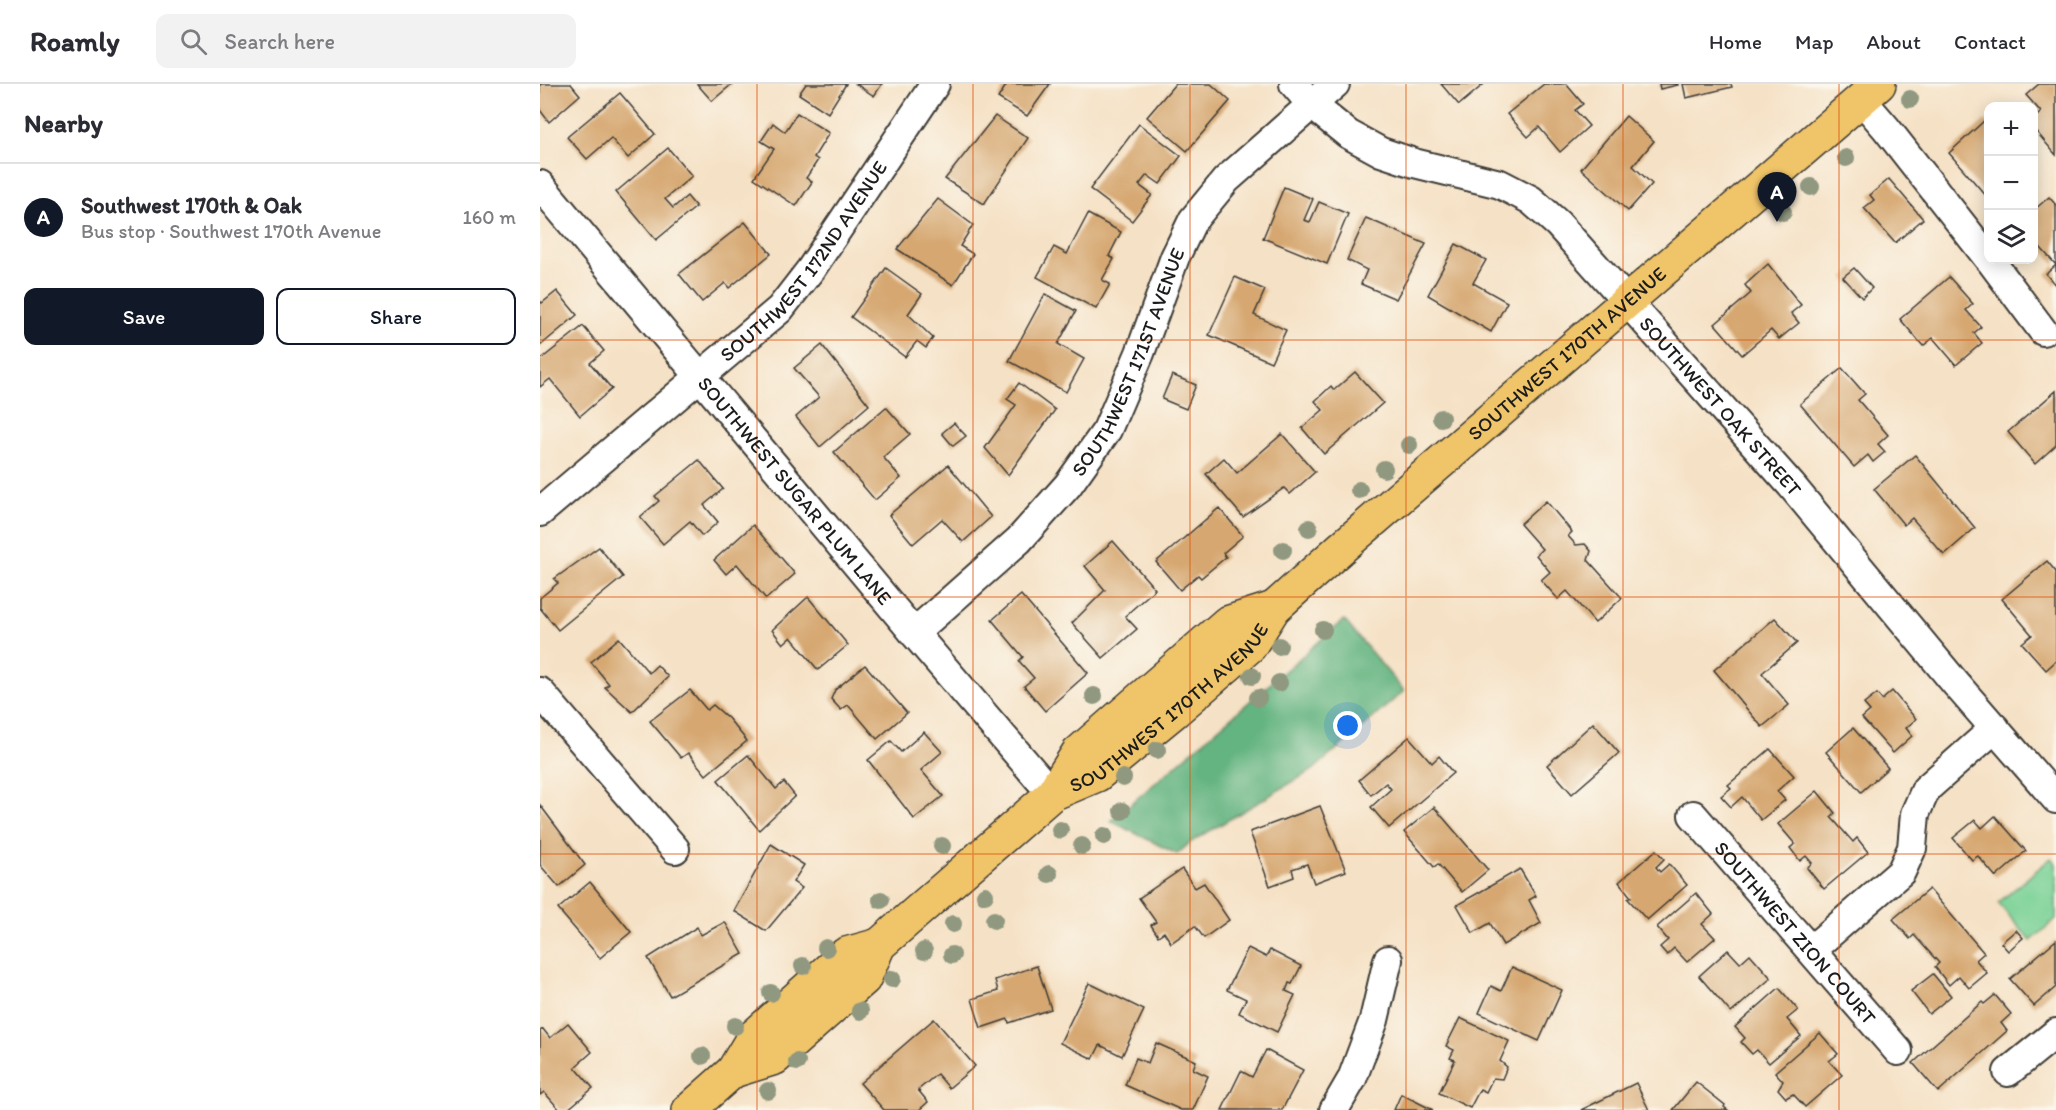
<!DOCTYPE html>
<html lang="en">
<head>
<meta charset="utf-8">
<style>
	:root { --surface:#fff; --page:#f2f2f3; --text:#2b2b33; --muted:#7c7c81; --line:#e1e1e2; --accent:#111827 }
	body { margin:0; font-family:Itim,sans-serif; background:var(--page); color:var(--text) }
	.controls { position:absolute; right:18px; top:18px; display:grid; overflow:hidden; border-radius:12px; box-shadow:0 3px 15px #0003 }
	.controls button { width:54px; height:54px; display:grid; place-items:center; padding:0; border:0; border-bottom:2px solid var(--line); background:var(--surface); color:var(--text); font:30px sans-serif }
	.you { position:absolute; left:808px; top:642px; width:21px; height:21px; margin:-15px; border:4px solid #fff; border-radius:50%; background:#1a73e8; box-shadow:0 0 0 9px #1a73e833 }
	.badge { display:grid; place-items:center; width:39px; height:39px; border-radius:50%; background:var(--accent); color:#fff; font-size:20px; font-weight:700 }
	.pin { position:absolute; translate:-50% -50px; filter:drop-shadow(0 2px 3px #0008) }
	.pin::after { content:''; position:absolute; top:32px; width:21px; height:18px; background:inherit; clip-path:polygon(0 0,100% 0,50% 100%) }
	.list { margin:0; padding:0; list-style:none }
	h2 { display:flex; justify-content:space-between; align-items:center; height:78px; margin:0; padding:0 24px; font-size:26px }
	h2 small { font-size:20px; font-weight:400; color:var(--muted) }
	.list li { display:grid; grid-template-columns:39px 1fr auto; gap:18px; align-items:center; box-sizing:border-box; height:108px; padding:0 24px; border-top:2px solid var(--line) }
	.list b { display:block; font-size:22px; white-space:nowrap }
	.list p { margin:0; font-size:20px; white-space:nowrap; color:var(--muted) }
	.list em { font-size:20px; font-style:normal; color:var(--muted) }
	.actions { display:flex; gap:12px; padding:18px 24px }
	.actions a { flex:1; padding:14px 0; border:2px solid var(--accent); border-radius:12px; text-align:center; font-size:21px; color:var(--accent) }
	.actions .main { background:var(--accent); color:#fff }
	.icon { flex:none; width:33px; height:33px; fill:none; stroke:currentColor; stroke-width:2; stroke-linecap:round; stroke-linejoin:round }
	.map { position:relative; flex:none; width:1516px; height:1026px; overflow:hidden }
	header { display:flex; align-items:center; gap:36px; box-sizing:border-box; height:84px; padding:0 30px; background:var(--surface); border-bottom:2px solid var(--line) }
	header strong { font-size:28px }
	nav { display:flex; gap:33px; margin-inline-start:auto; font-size:21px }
	.search { width:420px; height:54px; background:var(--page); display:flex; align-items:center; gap:15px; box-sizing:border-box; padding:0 21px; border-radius:12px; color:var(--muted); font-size:22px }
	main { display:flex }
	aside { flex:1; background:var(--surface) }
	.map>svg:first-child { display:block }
</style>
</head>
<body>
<header>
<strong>Roamly</strong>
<div class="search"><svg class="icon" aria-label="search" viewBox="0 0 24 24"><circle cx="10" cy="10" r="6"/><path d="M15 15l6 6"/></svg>Search here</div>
<nav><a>Home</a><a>Map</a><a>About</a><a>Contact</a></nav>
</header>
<main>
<aside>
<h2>Nearby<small></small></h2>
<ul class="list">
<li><span class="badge">A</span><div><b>Southwest 170th &amp; Oak</b><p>Bus stop · Southwest 170th Avenue</p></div><em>160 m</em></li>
</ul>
<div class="actions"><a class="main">Save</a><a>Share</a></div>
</aside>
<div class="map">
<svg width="1516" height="1026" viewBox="0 0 1516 1026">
	<rect width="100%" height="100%" fill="#fbf7ec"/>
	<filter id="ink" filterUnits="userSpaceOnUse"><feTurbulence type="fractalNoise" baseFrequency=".0167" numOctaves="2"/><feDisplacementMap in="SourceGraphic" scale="12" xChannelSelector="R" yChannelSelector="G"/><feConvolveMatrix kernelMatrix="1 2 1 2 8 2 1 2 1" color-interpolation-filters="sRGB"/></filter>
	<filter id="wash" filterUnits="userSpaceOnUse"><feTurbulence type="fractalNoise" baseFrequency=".008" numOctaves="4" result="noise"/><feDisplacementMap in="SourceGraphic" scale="24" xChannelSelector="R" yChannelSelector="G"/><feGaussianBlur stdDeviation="1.35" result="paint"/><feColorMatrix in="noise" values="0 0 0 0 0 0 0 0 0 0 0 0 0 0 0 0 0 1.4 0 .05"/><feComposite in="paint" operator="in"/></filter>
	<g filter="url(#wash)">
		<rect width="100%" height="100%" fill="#f5e1c5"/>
		<path fill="#7bd297" stroke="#4c775a" stroke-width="1.5" d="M 1511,774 L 1516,780 L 1516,835 L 1491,857 L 1458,819 Z"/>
		<path fill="#64b480" stroke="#40684e" stroke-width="1.5" d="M 804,536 L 864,607 L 773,686 L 651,758 L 637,770 L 571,737 Z"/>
		<g id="blocks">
			<g fill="#d6a771">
				<path d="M 0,0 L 31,0 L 40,11 L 9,38 L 0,26 Z"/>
				<path d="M 157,0 L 192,0 L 172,17 Z"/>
				<path d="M 266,0 L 306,0 L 288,29 L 259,10 Z"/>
				<path d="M 316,0 L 342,0 L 334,12 Z"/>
				<path d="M 467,0 L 510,0 L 487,32 L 458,14 Z"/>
				<path d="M 635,0 L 671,0 L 690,17 L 647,67 L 607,33 Z"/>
				<path d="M 901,0 L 944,0 L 919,21 Z"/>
				<path d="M 1004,0 L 1026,0 L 1043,20 L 1035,26 L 1049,42 L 1020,68 L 999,43 L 988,53 L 967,30 Z"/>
				<path d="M 1119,0 L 1138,0 L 1138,1 L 1120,5 Z"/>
				<path d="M 1143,0 L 1191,0 L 1192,3 L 1146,14 Z"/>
				<path d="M 1499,0 L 1516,0 L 1516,71 L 1494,45 L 1494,35 L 1501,28 L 1486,11 Z"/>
				<path d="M 80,9 L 115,50 L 88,74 L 71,54 L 47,75 L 27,53 Z"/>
				<path d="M 257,29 L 289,49 L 274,73 L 278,76 L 266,94 L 272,98 L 256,122 L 214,94 L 234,65 L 221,57 L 233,39 L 245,48 Z"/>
				<path d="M 455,32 L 488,54 L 444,120 L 405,95 Z"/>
				<path d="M 1086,32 L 1114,57 L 1093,82 L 1112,100 L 1088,127 L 1041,85 Z"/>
				<path d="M 1445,36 L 1448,39 L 1448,114 L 1409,69 Z"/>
				<path d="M 599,40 L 641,72 L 620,100 L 607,91 L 599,101 L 612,111 L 592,137 L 550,105 Z"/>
				<path d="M 128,64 L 152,92 L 125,115 L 133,124 L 147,112 L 156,123 L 116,156 L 76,108 Z"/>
				<path d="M 1349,95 L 1383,135 L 1355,159 L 1324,124 L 1334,116 L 1330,111 Z"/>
				<path d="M 744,103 L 773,115 L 764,136 L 770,138 L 779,118 L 808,130 L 787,180 L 723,154 Z"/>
				<path d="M 1509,113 L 1516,121 L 1516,202 L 1506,190 L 1516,181 L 1500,163 L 1494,168 L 1494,126 Z"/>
				<path d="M 398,115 L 433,141 L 420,162 L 433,170 L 413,201 L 357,165 Z"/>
				<path d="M 548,130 L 581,148 L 569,172 L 574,175 L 562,196 L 570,200 L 556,225 L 497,193 L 514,163 L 527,170 Z"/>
				<path d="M 826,134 L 886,160 L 856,215 L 821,200 L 827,186 L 807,176 Z"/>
				<path d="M 205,138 L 231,170 L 189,204 L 185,199 L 162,218 L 139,190 Z"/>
				<path d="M 916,160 L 946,176 L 933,199 L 967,218 L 951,248 L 888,211 Z"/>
				<path d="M 1228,180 L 1261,221 L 1251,229 L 1259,239 L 1239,255 L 1231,246 L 1202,271 L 1175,240 L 1211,209 L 1205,201 Z"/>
				<path d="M 346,184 L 382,210 L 368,230 L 393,254 L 386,264 L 377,257 L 365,273 L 311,233 Z"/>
				<path d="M 1314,184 L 1332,204 L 1322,214 L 1303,193 Z"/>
				<path d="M 695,193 L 725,206 L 714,231 L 746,246 L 731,278 L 669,251 Z"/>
				<path d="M 1409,193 L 1433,220 L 1426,226 L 1441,243 L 1434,249 L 1442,259 L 1416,281 L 1393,254 L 1383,262 L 1360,235 Z"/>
				<path d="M 17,207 L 37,231 L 0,262 L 0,217 L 2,219 Z"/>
				<path d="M 505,210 L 536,227 L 518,260 L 544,275 L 526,308 L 469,277 Z"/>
				<path d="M 43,242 L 64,267 L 50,279 L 72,305 L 40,332 L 10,295 L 0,303 L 0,276 Z"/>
				<path d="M 282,261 L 329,321 L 280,363 L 256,333 L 279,313 L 254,284 Z"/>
				<path d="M 1302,284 L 1325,310 L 1318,316 L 1348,351 L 1338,360 L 1345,368 L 1333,378 L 1328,371 L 1314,383 L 1260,320 Z"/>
				<path d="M 815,288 L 843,319 L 784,370 L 762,344 L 783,326 L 775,317 L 791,302 L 794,306 Z"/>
				<path d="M 632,291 L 656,301 L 646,325 L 622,315 Z"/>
				<path d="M 479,299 L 515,326 L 468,391 L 445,364 L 476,321 L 467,315 Z"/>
				<path d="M 1516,307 L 1516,361 L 1495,380 L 1468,348 Z"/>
				<path d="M 346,323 L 370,350 L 343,373 L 361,394 L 335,416 L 294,368 Z"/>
				<path d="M 414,339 L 426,352 L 413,362 L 402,349 Z"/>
				<path d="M 742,350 L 775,388 L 750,410 L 744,404 L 703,433 L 666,390 L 684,374 L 697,389 Z"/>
				<path d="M 1375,371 L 1435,444 L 1404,471 L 1372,434 L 1364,441 L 1334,405 Z"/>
				<path d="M 159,376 L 183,405 L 164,421 L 178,438 L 162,452 L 150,437 L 123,460 L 100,433 L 119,417 L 115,412 Z"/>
				<path d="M 408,381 L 451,433 L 423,458 L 402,435 L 373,460 L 349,431 Z"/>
				<path d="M 1006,417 L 1032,448 L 1028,452 L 1036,461 L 1045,460 L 1051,467 L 1048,476 L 1082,514 L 1055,539 L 1027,507 L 1018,515 L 1001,496 L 1010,488 L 996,471 L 1002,465 L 980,440 Z"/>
				<path d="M 679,424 L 703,452 L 683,469 L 686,473 L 661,494 L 658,491 L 640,506 L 616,478 Z"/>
				<path d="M 213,441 L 255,490 L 226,515 L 197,480 L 186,490 L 174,476 Z"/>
				<path d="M 573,457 L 615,505 L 585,532 L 597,545 L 563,574 L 532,539 L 565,506 L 545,482 Z"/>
				<path d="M 59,463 L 83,493 L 18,546 L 0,524 L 0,514 L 18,499 L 14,495 Z"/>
				<path d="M 1507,477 L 1516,488 L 1516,577 L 1506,586 L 1482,559 L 1492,551 L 1462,515 Z"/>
				<path d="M 481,511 L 548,589 L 505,627 L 484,602 L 494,594 L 479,577 L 483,573 L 452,536 Z"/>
				<path d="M 268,513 L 308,561 L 278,586 L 251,553 L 243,560 L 232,546 Z"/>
				<path d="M 1235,534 L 1257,559 L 1222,589 L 1249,621 L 1222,643 L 1174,586 Z"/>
				<path d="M 79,554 L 109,589 L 117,581 L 128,593 L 92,628 L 65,603 L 69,600 L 51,578 Z"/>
				<path d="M 325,581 L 367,629 L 337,655 L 308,621 L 301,626 L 291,615 L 295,606 Z"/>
				<path d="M 150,606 L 167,626 L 173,621 L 188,634 L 207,657 L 166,691 L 148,669 L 141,674 L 110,637 Z"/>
				<path d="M 1352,607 L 1376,635 L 1366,644 L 1372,652 L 1353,669 L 1322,634 L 1330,627 L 1324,620 L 1337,610 L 1342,616 Z"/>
				<path d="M 1053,639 L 1079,669 L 1032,710 L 1007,681 Z"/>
				<path d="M 1313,644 L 1348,684 L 1321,708 L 1286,668 Z"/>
				<path d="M 384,648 L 402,668 L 381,686 L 403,712 L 374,735 L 328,676 L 351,657 L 361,668 Z"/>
				<path d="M 869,653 L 892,679 L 899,672 L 913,689 L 849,744 L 831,723 L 851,705 L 846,699 L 831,711 L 819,696 Z"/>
				<path d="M 1230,665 L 1254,692 L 1237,707 L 1245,716 L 1221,736 L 1202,713 L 1191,723 L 1181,712 L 1191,704 L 1188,701 Z"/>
				<path d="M 208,671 L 236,705 L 244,698 L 255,712 L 219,746 L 178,696 Z"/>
				<path d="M 1277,707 L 1295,729 L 1291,733 L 1313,758 L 1317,754 L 1328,768 L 1284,805 L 1267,784 L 1272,779 L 1266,772 L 1260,777 L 1250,764 L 1255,760 L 1238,740 Z"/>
				<path d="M 0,721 L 45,781 L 19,803 L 0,781 Z"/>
				<path d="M 780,722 L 806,787 L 774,799 L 767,780 L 752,785 L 754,793 L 730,802 L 710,748 Z"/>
				<path d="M 894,723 L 948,786 L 922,808 L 898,780 L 894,783 L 864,748 Z"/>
				<path d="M 1455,732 L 1486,767 L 1456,793 L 1438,772 L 1432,776 L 1413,754 L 1435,736 L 1442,744 Z"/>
				<path d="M 231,760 L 264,781 L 253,798 L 262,804 L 226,847 L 194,827 Z"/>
				<path d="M 1116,766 L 1124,775 L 1116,783 L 1120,788 L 1129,780 L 1147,801 L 1107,836 L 1088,815 L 1091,813 L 1079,798 Z"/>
				<path d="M 642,785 L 655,804 L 664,799 L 689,836 L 664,854 L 655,842 L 631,859 L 624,848 L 618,852 L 611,841 L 616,838 L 599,814 Z"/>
				<path d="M 980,785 L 996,812 L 989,816 L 1001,839 L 963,861 L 950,839 L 933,849 L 917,821 Z"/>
				<path d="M 50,798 L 91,848 L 60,874 L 18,825 Z"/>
				<path d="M 1389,805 L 1444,869 L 1436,876 L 1447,889 L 1429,904 L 1419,892 L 1409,901 L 1395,883 L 1399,879 L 1374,851 L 1370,855 L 1353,835 Z"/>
				<path d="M 1156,809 L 1173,830 L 1162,840 L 1175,854 L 1147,878 L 1134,864 L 1127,871 L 1120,863 L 1128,856 L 1117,843 Z"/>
				<path d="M 185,838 L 203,870 L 130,912 L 108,874 L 157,843 L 161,851 Z"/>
				<path d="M 1476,846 L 1483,854 L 1468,867 L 1461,859 Z"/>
				<path d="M 1516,856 L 1516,903 L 1494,922 L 1470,895 Z"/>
				<path d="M 708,864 L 726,873 L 730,866 L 761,882 L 752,900 L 749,899 L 746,907 L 755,911 L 737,948 L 699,929 L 706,915 L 687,906 Z"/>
				<path d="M 1188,866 L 1200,879 L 1210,870 L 1231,894 L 1191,929 L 1159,892 Z"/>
				<path d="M 497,882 L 511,925 L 469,939 L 468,935 L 441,944 L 432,915 L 458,907 L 455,896 Z"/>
				<path d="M 972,883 L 1022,906 L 999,957 L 939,929 L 951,902 L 961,907 Z"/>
				<path d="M 1393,890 L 1411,912 L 1389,930 L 1371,907 Z"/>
				<path d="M 549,899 L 604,926 L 582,972 L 560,961 L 553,975 L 520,959 Z"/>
				<path d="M 1239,904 L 1258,926 L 1247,935 L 1261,952 L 1229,979 L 1217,966 L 1212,970 L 1201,958 L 1205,954 L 1195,943 Z"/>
				<path d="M 1455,911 L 1471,930 L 1461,939 L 1467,947 L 1398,1008 L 1373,979 L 1442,918 L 1444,920 Z"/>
				<path d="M 920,934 L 969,957 L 960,977 L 967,983 L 962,995 L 953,994 L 946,1008 L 940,1005 L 930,1024 L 899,1009 L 915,976 L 910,974 L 914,966 L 906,962 Z"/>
				<path d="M 394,935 L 435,982 L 409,1004 L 397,990 L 378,1006 L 388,1018 L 379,1026 L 344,1026 L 320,999 Z"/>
				<path d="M 28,939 L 52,968 L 35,983 L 53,1004 L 27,1026 L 20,1026 L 4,1008 L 0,1011 L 0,947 L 3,945 L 10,954 Z"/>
				<path d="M 1280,949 L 1298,970 L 1289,977 L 1302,991 L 1265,1023 L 1253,1010 L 1246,1014 L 1238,1005 L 1243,997 L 1235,988 Z"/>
				<path d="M 616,959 L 656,977 L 653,985 L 668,992 L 653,1026 L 641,1026 L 585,1001 L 596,974 L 608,979 Z"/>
				<path d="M 726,966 L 763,986 L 742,1026 L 682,1026 L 701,987 L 712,993 Z"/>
				<path d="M 1156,998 L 1185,1021 L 1184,1023 L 1188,1026 L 1133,1026 Z"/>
				<path d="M 1096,999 L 1109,1026 L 1041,1026 Z"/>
				<path d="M 861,1010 L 893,1026 L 854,1026 Z"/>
			</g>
		</g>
	</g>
	<g filter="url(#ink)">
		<use href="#blocks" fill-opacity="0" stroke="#3d3a35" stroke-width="1.5"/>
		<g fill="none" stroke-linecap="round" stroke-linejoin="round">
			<defs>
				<g id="minor">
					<path id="s1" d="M 754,0 L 771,20 L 808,50 L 841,68 L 874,79 L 960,100 L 991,116 L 1018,140 L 1251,401 L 1416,600 L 1516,715"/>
					<path d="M 1321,15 L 1346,44 L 1448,174"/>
					<path id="s2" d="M 0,101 L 374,549 L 512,710"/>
					<path d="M 1450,176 L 1503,247"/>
					<path id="s3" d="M 0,428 L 240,225 L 271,185 L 395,0"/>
					<path id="s4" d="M 374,549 L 479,456 L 528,401 L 567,346 L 600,269 L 635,173 L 653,136 L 686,96 L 795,0"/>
					<path d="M 0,608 L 135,765"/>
					<path id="s5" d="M 1153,731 L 1358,967"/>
					<path d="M 1271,866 L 1361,788 L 1372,764 L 1375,730 L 1386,705 L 1455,644"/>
					<path d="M 1468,988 L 1516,949"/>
					<path d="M 794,1026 L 812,995 L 834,936 L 848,876"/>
				</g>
				<g id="major">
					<path id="s6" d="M 512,710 L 557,691 L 635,627 L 710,562 L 734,524 L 800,465 L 1339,0"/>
					<path d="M 193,987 L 235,974 L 324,895 L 339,861 L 512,710 L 538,669 L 687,539 L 734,524"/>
					<path d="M 149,1026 L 193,987 L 214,952 L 306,870 L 339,861"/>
				</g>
			</defs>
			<use href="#minor" stroke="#3d3a35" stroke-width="32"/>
			<use href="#major" stroke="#3d3a35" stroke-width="36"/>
			<use href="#minor" stroke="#fff" stroke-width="28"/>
			<use href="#major" stroke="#f0c469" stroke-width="33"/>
		</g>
		<g fill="#909880">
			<circle cx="1370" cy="15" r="9"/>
			<circle cx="1306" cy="74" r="9"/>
			<circle cx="1271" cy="103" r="9"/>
			<circle cx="1243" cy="128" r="9"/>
			<circle cx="901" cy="334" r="9"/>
			<circle cx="869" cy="361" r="9"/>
			<circle cx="844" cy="385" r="9"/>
			<circle cx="819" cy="406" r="9"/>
			<circle cx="769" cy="444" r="9"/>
			<circle cx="743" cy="466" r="9"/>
			<circle cx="783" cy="546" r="9"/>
			<circle cx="739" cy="562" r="9"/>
			<circle cx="712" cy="592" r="9"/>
			<circle cx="739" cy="599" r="9"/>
			<circle cx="554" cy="612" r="9"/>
			<circle cx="718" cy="614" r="9"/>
			<circle cx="617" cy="666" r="9"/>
			<circle cx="583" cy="694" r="9"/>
			<circle cx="582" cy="727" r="9"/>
			<circle cx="520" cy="746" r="9"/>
			<circle cx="564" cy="752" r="9"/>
			<circle cx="402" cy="762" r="9"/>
			<circle cx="542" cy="762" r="9"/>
			<circle cx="509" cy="790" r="9"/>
			<circle cx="445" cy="811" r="9"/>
			<circle cx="341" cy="816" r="9"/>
			<circle cx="454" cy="836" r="9"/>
			<circle cx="413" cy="840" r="9"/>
			<circle cx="286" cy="864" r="9"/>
			<circle cx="384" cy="867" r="9"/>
			<circle cx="412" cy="871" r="9"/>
			<circle cx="263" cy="882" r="9"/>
			<circle cx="352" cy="895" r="9"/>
			<circle cx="231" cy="909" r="9"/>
			<circle cx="320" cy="927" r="9"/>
			<circle cx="195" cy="942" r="9"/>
			<circle cx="162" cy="972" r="9"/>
			<circle cx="257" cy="978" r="9"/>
			<circle cx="228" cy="1007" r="9"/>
		</g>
	</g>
	<path fill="none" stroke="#de560d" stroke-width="1.5" stroke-opacity="0.55" d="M 217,0 L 217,1026M 433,0 L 433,1026M 650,0 L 650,1026M 866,0 L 866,1026M 1083,0 L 1083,1026M 1299,0 L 1299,1026M 0,256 L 1516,256M 0,513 L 1516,513M 0,770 L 1516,770"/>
	<g text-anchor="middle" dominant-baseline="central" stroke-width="5" stroke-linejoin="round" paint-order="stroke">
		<g font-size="20" fill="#1c1c1c" stroke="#fbf7ec">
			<text stroke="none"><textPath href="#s3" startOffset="366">SOUTHWEST 172ND AVENUE</textPath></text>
			<text stroke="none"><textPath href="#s6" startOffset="682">SOUTHWEST 170TH AVENUE</textPath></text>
			<text stroke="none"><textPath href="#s4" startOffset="352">SOUTHWEST 171ST AVENUE</textPath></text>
			<text stroke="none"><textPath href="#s1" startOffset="550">SOUTHWEST OAK STREET</textPath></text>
			<text stroke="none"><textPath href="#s2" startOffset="398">SOUTHWEST SUGAR PLUM LANE</textPath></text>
			<text stroke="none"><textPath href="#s6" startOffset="147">SOUTHWEST 170TH AVENUE</textPath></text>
			<text stroke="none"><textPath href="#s5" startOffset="156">SOUTHWEST ZION COURT</textPath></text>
		</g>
	</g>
</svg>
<div class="controls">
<button>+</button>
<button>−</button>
<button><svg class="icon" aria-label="layers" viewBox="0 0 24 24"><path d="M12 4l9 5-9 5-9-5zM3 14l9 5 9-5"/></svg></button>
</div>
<div class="you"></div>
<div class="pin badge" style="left:1237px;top:138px">A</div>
</div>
</main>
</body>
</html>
